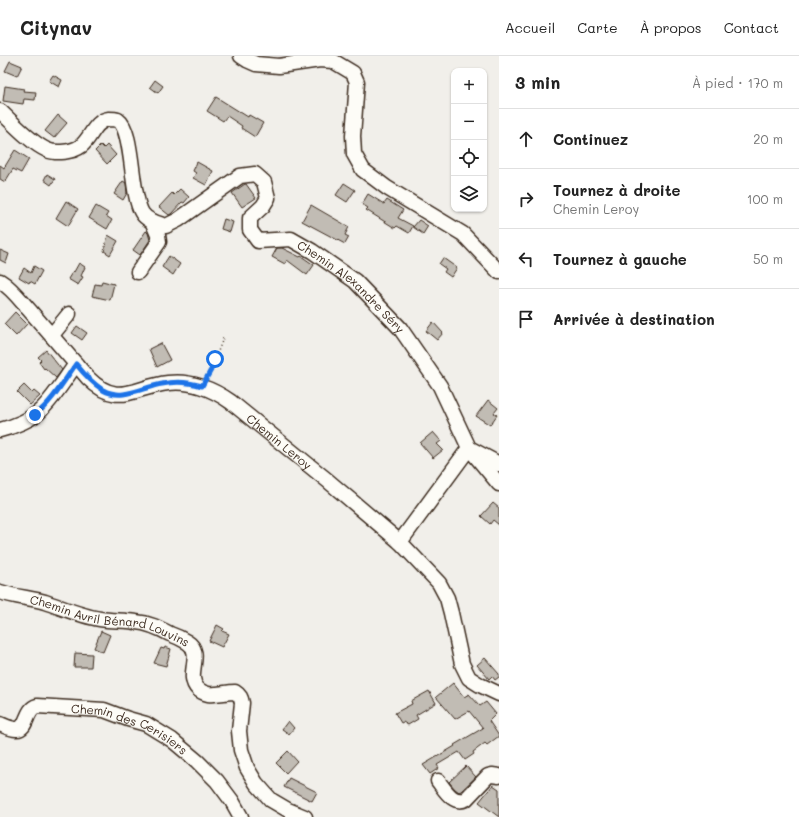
<!DOCTYPE html>
<html lang="fr">
<head>
<meta charset="utf-8">
<style>
	:root { --surface:#fff; --page:#f2f2f2; --text:#222; --muted:#767676; --line:#e0e0e0 }
	body { margin:0; font-family:Mali,sans-serif; background:var(--page); color:var(--text) }
	.controls { position:absolute; right:12px; top:12px; display:grid; overflow:hidden; border-radius:8px; box-shadow:0 1px 3px #0004 }
	.controls button { width:36px; height:36px; display:grid; place-items:center; padding:0; border:0; border-bottom:1px solid var(--line); background:var(--surface); color:var(--text); font:20px sans-serif }
	.stop { position:absolute; width:12px; height:12px; margin:-9px; border:3px solid #1a73e8; border-radius:50%; background:#fff }
	.stop.end { background:#1a73e8; border-color:#fff; box-shadow:0 1px 4px #0008 }
	.list { margin:0; padding:0; list-style:none }
	h2 { display:flex; justify-content:space-between; align-items:center; height:52px; margin:0; padding:0 16px; font-size:17px }
	h2 small { font-size:13px; font-weight:400; color:var(--muted) }
	.list li { display:grid; grid-template-columns:26px 1fr auto; gap:12px; align-items:center; box-sizing:border-box; height:60px; padding:0 16px; border-top:1px solid var(--line) }
	.list b { display:block; font-size:15px; white-space:nowrap }
	.list p { margin:0; font-size:13px; white-space:nowrap; color:var(--muted) }
	.list em { font-size:13px; font-style:normal; color:var(--muted) }
	.icon { flex:none; width:22px; height:22px; fill:none; stroke:currentColor; stroke-width:2; stroke-linecap:round; stroke-linejoin:round }
	.map { position:relative; flex:none; width:499px; height:761px; overflow:hidden }
	header { display:flex; align-items:center; gap:24px; box-sizing:border-box; height:56px; padding:0 20px; background:var(--surface); border-bottom:1px solid var(--line) }
	header strong { font-size:19px }
	nav { display:flex; gap:22px; margin-inline-start:auto; font-size:14px }
	main { display:flex }
	aside { flex:1; background:var(--surface) }
	.map>svg:first-child { display:block }
</style>
</head>
<body>
<header>
<strong>Citynav</strong>
<nav><a>Accueil</a><a>Carte</a><a>À propos</a><a>Contact</a></nav>
</header>
<main>
<div class="map">
<svg width="499" height="761" viewBox="0 0 499 761">
	<rect width="100%" height="100%" fill="#f1efea"/>
	<filter id="ink" filterUnits="userSpaceOnUse"><feTurbulence type="fractalNoise" baseFrequency=".025" numOctaves="2"/><feDisplacementMap in="SourceGraphic" scale="8" xChannelSelector="R" yChannelSelector="G"/><feConvolveMatrix kernelMatrix="1 2 1 2 8 2 1 2 1" color-interpolation-filters="sRGB"/></filter>
	<g filter="url(#ink)">
		<g fill="#c1bcb4" stroke="#3b2a1e">
			<path d="M 10,5 L 22,10 L 17,20 L 5,15 Z"/>
			<path d="M 53,19 L 62,24 L 59,31 L 49,25 Z"/>
			<path d="M 155,24 L 163,30 L 158,37 L 150,31 Z"/>
			<path d="M 5,30 L 24,33 L 23,35 L 36,36 L 35,44 L 24,43 L 23,48 L 3,45 Z"/>
			<path d="M 216,41 L 248,61 L 249,59 L 263,67 L 255,81 L 241,72 L 242,70 L 227,60 L 223,65 L 207,55 Z"/>
			<path d="M 58,59 L 67,67 L 54,82 L 45,75 Z"/>
			<path d="M 101,89 L 104,92 L 107,89 L 116,99 L 107,108 L 95,95 Z"/>
			<path d="M 15,94 L 29,103 L 21,117 L 13,113 L 5,126 L 0,123 L 0,109 L 4,112 Z"/>
			<path d="M 197,106 L 213,115 L 206,129 L 193,122 L 196,117 L 193,115 Z"/>
			<path d="M 47,118 L 55,123 L 51,129 L 44,124 Z"/>
			<path d="M 123,125 L 126,127 L 127,137 L 123,144 L 114,138 Z"/>
			<path d="M 344,127 L 355,134 L 347,146 L 336,139 Z"/>
			<path d="M 245,128 L 246,128 L 256,142 L 242,151 L 232,137 Z"/>
			<path d="M 180,133 L 189,141 L 184,147 L 182,146 L 171,158 L 169,159 L 159,151 L 172,137 L 174,139 Z"/>
			<path d="M 368,138 L 384,148 L 387,144 L 403,154 L 398,162 L 413,170 L 409,177 L 397,170 L 395,172 L 366,154 L 368,152 L 362,148 Z"/>
			<path d="M 66,145 L 78,153 L 68,170 L 56,162 Z"/>
			<path d="M 311,149 L 349,171 L 345,179 L 349,181 L 345,188 L 302,165 Z"/>
			<path d="M 96,150 L 108,157 L 106,160 L 112,164 L 107,173 L 89,162 Z"/>
			<path d="M 224,163 L 233,166 L 230,176 L 221,173 Z"/>
			<path d="M 419,164 L 428,170 L 423,178 L 413,171 Z"/>
			<path d="M 146,175 L 148,177 L 150,184 L 140,199 L 133,194 Z"/>
			<path d="M 108,179 L 118,185 L 110,199 L 104,195 Z"/>
			<path d="M 277,192 L 282,192 L 300,201 L 301,200 L 314,209 L 307,219 L 287,204 L 285,208 L 272,201 Z"/>
			<path d="M 0,194 L 9,198 L 6,207 L 0,204 Z"/>
			<path d="M 169,200 L 180,208 L 173,219 L 162,211 Z"/>
			<path d="M 443,202 L 457,212 L 451,221 L 444,216 L 446,213 L 439,208 Z"/>
			<path d="M 79,207 L 85,211 L 81,220 L 83,221 L 78,229 L 68,223 L 73,215 L 74,216 Z"/>
			<path d="M 34,210 L 42,215 L 35,228 L 30,225 L 29,227 L 19,221 L 24,212 L 31,217 Z"/>
			<path d="M 102,225 L 114,228 L 110,244 L 92,240 L 95,228 L 101,229 Z"/>
			<path d="M 15,256 L 27,268 L 16,280 L 4,268 Z"/>
			<path d="M 433,266 L 443,277 L 437,284 L 426,275 Z"/>
			<path d="M 77,270 L 87,277 L 82,284 L 72,277 Z"/>
			<path d="M 161,287 L 170,304 L 157,311 L 149,293 Z"/>
			<path d="M 46,294 L 62,314 L 56,322 L 45,312 L 44,313 L 39,306 L 41,304 L 38,301 Z"/>
			<path d="M 24,329 L 32,337 L 34,335 L 40,340 L 30,349 L 17,336 Z"/>
			<path d="M 488,344 L 498,352 L 494,357 L 497,359 L 490,369 L 476,360 Z"/>
			<path d="M 433,376 L 441,385 L 437,388 L 443,394 L 433,402 L 420,387 Z"/>
			<path d="M 493,447 L 499,452 L 499,469 L 493,464 L 490,468 L 481,460 Z"/>
			<path d="M 217,569 L 224,573 L 222,575 L 229,578 L 222,591 L 209,585 Z"/>
			<path d="M 101,575 L 110,579 L 103,596 L 94,592 Z"/>
			<path d="M 165,591 L 171,593 L 166,610 L 154,607 L 161,592 L 164,593 Z"/>
			<path d="M 75,597 L 92,598 L 91,611 L 74,611 Z"/>
			<path d="M 485,602 L 499,618 L 499,621 L 495,624 L 492,620 L 489,623 L 477,609 Z"/>
			<path d="M 453,627 L 464,641 L 469,638 L 480,650 L 486,646 L 496,658 L 489,665 L 499,680 L 487,689 L 485,687 L 473,696 L 474,698 L 465,704 L 459,696 L 437,709 L 439,712 L 430,718 L 423,709 L 455,690 L 454,689 L 483,672 L 469,655 L 455,663 L 436,641 Z"/>
			<path d="M 429,635 L 436,647 L 416,659 L 418,663 L 408,669 L 403,666 L 401,667 L 395,657 L 412,648 L 411,645 Z"/>
			<path d="M 288,665 L 294,672 L 289,678 L 282,673 Z"/>
			<path d="M 288,695 L 297,705 L 286,717 L 276,707 Z"/>
			<path d="M 466,710 L 476,721 L 461,735 L 459,736 L 455,733 L 449,726 Z"/>
			<path d="M 289,722 L 317,736 L 312,745 L 284,731 Z"/>
			<path d="M 493,729 L 499,733 L 499,761 L 479,746 Z"/>
		</g>
		<g fill="none" stroke-linecap="round" stroke-linejoin="round">
			<defs>
				<g id="minor">
					<path d="M 241,0 L 247,4 L 256,8 L 279,10 L 320,4 L 333,5 L 353,17 L 357,26 L 353,80 L 354,98 L 363,114 L 387,132 L 463,178 L 499,216"/>
					<path id="s1" d="M 0,55 C 13,67 31,87 47,94 C 56,98 73,96 81,90 C 92,81 94,65 109,63 C 112,63 115,63 118,64 C 134,75 130,138 142,157 C 147,165 157,167 166,170 L 178,164 L 240,120 L 255,118 L 264,126 L 268,142 L 263,150 L 250,162 L 250,174 L 258,185 L 291,183 L 312,195 L 355,225 L 400,272 L 440,330 L 469,392 L 499,408"/>
					<path d="M 138,216 L 159,186 L 158,179 L 152,165"/>
					<path id="s2" d="M 0,225 C 12,232 21,245 31,256 C 50,278 69,300 88,322 C 118,352 134,331 168,327 C 190,324 213,333 231,346 L 327,424 L 400,486 L 439,527 L 447,542 L 451,557 L 462,608 L 469,622 L 480,629 L 499,638"/>
					<path d="M 52,279 L 69,258"/>
					<path d="M 0,374 C 13,371 33,363 42,353 C 55,340 65,323 76,308"/>
					<path d="M 400,486 L 469,392 L 499,428"/>
					<path id="s3" d="M 0,536 C 15,541 30,542 45,546 C 63,552 81,560 100,563 C 112,565 124,564 136,566 C 149,567 159,572 170,578 C 176,580 182,583 187,586 C 205,597 184,619 198,633 C 201,636 204,637 208,638 C 217,639 226,636 235,636 C 240,639 241,642 242,647 L 239,675 L 241,694 L 247,712 L 256,727 L 271,744 L 288,754 L 305,761"/>
					<path id="s4" d="M 0,668 C 5,670 11,673 16,673 C 28,674 25,653 37,650 L 104,654 L 128,663 L 146,668 L 172,684 L 197,705 L 217,725 L 232,745 L 241,761"/>
					<path d="M 438,725 C 445,734 453,749 466,743 L 488,720 L 492,719 L 499,720"/>
				</g>
			</defs>
			<use href="#minor" stroke="#3b2a1e" stroke-width="17"/>
			<path stroke="#3b2a1e" stroke-width="1.5" stroke-dasharray="1 3" stroke-linecap="butt" d="M 207,320 L 213,308 L 224,280"/>
			<use href="#minor" stroke="#fdfcf7" stroke-width="14"/>
		</g>
	</g>
	<g fill="none" stroke-linecap="round" stroke-linejoin="round" filter="url(#ink)">
		<path stroke="#1a73e8" stroke-width="5" d="M 35,359 C 52,346 64,325 76,308 C 84,318 92,327 103,334 C 122,345 143,331 162,328 C 175,325 189,326 202,330 L 211,314 L 215,303"/>
	</g>
	<g text-anchor="middle" dominant-baseline="central" stroke-width="3.5" stroke-linejoin="round" paint-order="stroke">
		<g font-size="12" fill="#3b2a1e" stroke="#fdfcf7">
			<text stroke="none"><textPath href="#s1" startOffset="567">Chemin Alexandre Séry</textPath></text>
			<text stroke="none"><textPath href="#s2" startOffset="347">Chemin Leroy</textPath></text>
			<text stroke="none"><textPath href="#s3" startOffset="114">Chemin Avril Bénard Louvins</textPath></text>
			<text stroke="none"><textPath href="#s4" startOffset="147">Chemin des Cerisiers</textPath></text>
		</g>
	</g>
</svg>
<div class="controls">
<button>+</button>
<button>−</button>
<button><svg class="icon" aria-label="locate" viewBox="0 0 24 24"><circle cx="12" cy="12" r="6"/><path d="M12 2v4M12 18v4M2 12h4M18 12h4"/></svg></button>
<button><svg class="icon" aria-label="layers" viewBox="0 0 24 24"><path d="M12 4l9 5-9 5-9-5zM3 14l9 5 9-5"/></svg></button>
</div>
<div class="stop" style="left:215px;top:303px"></div>
<div class="stop end" style="left:35px;top:359px"></div>
</div>
<aside>
<h2>3 min<small>À pied · 170 m</small></h2>
<ul class="list">
<li><svg class="icon" aria-label="ahead" viewBox="0 0 24 24"><path d="M12 20V5M6 11l6-6 6 6"/></svg><div><b>Continuez</b></div><em>20 m</em></li>
<li><svg class="icon" aria-label="right" viewBox="0 0 24 24"><path d="M7 20v-9h11M14 6l5 5-5 5"/></svg><div><b>Tournez à droite</b><p>Chemin Leroy</p></div><em>100 m</em></li>
<li><svg class="icon" aria-label="left" viewBox="0 0 24 24"><path d="M17 20v-9H6M10 6l-5 5 5 5"/></svg><div><b>Tournez à gauche</b></div><em>50 m</em></li>
<li><svg class="icon" aria-label="arrive" viewBox="0 0 24 24"><path d="M6 21V4h12l-3 4 3 4H6"/></svg><div><b>Arrivée à destination</b></div></li>
</ul>
</aside>
</main>
</body>
</html>
